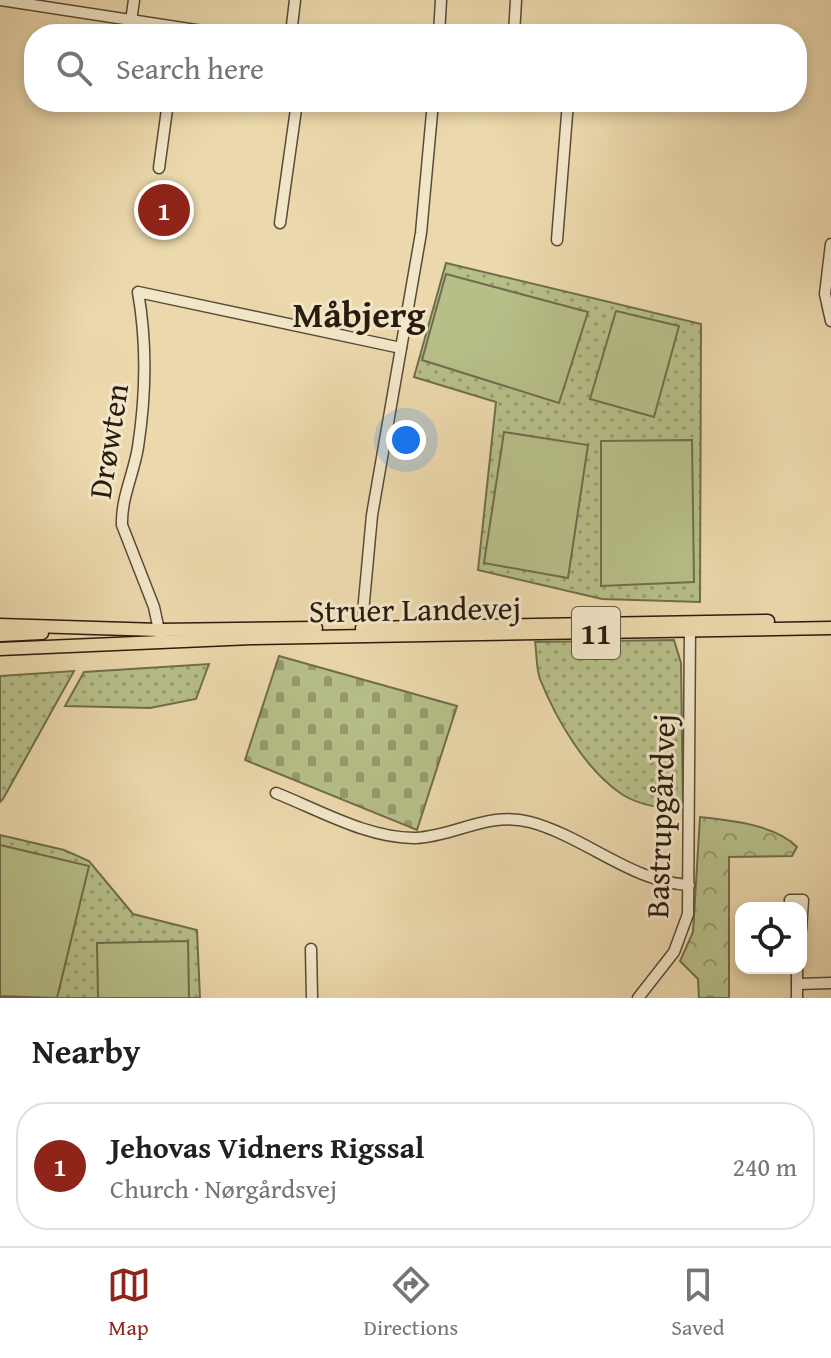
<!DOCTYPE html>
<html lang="en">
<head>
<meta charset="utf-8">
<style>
	:root { --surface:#fff; --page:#f6f6f6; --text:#202124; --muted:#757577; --line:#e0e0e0; --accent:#8f2418 }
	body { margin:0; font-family:"Gentium Book Plus",serif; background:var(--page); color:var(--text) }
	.controls { position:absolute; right:24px; bottom:24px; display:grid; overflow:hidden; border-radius:16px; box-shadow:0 4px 12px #0003 }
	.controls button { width:72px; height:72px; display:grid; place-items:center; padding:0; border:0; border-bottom:2px solid var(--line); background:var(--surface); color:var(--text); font:40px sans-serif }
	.you { position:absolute; left:406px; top:440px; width:28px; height:28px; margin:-20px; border:6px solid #fff; border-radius:50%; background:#1a73e8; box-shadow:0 0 0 12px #1a73e833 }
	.badge { display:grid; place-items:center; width:52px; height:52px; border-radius:50%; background:var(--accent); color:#fff; font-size:26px; font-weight:700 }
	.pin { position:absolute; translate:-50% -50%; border:4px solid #fff; box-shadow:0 2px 8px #0006 }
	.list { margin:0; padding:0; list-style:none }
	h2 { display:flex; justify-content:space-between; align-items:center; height:104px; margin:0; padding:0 32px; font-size:34px }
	h2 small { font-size:26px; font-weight:400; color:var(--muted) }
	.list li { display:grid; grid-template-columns:52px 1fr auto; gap:24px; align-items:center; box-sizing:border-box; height:128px; margin:0 16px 16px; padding:0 16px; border:2px solid var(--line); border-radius:32px }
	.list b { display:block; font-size:30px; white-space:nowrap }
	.list p { margin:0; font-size:26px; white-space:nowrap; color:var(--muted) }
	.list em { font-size:26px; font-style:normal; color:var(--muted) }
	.icon { flex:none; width:44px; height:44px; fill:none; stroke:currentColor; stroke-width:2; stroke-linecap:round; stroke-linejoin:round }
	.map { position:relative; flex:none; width:831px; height:998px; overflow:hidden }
	.search { position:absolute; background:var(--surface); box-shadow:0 4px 12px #0003; left:24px; right:24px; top:24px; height:88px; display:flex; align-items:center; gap:20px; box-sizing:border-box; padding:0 28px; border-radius:32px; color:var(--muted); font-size:30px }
	.sheet { height:248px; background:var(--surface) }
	nav { display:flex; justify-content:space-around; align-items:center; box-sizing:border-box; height:112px; border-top:2px solid var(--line); background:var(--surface); font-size:22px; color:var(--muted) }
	nav a { display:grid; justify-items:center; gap:4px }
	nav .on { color:var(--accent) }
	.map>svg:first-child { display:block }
</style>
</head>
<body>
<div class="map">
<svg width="831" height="998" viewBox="0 0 831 998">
	<defs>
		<pattern id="green-dots" width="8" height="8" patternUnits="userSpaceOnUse" patternTransform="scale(2)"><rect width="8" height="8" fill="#b7bf89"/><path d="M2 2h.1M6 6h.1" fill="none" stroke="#959a6e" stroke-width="1.8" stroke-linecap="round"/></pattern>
		<pattern id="forest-crowns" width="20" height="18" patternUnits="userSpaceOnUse" patternTransform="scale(2)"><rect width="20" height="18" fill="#b7bf89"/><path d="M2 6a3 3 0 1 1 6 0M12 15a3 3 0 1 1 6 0" fill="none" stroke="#959a6e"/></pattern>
		<pattern id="cemetery-stones" width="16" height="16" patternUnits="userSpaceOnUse" patternTransform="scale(2)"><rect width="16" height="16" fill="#b7bf89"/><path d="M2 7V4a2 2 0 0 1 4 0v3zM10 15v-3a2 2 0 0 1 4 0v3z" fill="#959a6e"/></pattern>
	</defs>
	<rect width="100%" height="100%" fill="#ebd8ac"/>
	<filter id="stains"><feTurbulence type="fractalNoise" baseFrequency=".0025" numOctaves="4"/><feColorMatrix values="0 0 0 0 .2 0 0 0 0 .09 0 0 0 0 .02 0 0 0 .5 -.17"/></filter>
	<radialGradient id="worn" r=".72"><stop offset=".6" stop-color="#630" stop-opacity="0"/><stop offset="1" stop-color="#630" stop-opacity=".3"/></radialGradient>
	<g fill="url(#green-dots)" stroke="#706d4c" stroke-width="2">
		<path d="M 446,263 L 701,324 L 700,602 L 602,599 L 478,570 L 496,402 L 414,377 Z"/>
		<path d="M 674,640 L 681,663 L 683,810 C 662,808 641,806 623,795 C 586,771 556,719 540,679 C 536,668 537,654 535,642 Z"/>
		<path d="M 209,664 L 196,699 L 150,708 L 65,706 L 84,672 Z"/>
		<path d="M 74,671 L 3,799 L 0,802 L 0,676 Z"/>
		<path d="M 0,835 L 64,850 L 89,861 L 133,914 L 197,930 L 200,998 L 0,998 Z"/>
	</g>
	<path fill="url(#forest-crowns)" stroke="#706d4c" stroke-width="2" d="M 700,817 C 730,820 776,825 797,847 L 792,856 L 729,857 L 729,998 L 699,998 L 698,979 L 680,961 L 693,932 Z"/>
	<path fill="url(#cemetery-stones)" stroke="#706d4c" stroke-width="2" d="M 279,656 L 457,706 L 417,830 L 245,760 Z"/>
	<g fill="#b7bf89" stroke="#706d4c" stroke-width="2">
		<path d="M 446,274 L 588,312 L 559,403 L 422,360 Z"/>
		<path d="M 616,311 L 679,326 L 654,417 L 590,399 Z"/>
		<path d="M 504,432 L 588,445 L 568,578 L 484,563 Z"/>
		<path d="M 692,440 L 694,582 L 601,586 L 601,441 Z"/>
		<path d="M 0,845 L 89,866 L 57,998 L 0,996 Z"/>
		<path d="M 188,941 L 189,998 L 98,998 L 97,943 Z"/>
	</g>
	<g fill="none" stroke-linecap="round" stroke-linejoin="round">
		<defs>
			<g id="minor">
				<path d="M 0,0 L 222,34"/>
				<path d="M 131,21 L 134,0"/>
				<path d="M 291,34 L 295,0"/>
				<path d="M 439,34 L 441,0"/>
				<path d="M 514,34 L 516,0"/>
				<path d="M 159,168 L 168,102"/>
				<path d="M 280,223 L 297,102"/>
				<path d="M 557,240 L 568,102"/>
				<path d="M 831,244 L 825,294 L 831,321"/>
				<path d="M 361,634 L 372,515 L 421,233 L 433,102"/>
				<path d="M 160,635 L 154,607 L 122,525 C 121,498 134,473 138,447 C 146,395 147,343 138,292 L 401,348"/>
				<path d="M 276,793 C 319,810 369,839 416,838 C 456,836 488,811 530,822 C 586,837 631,882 689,885"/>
				<path d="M 790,908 L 790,900 L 803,900 L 801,930"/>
				<path d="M 311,949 L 312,998"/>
				<path d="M 797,968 L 797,998"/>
				<path d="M 797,984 L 831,983"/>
				<path d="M 638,998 L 674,952 L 688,914 L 690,623"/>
			</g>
			<g id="major">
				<path d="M 0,625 L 159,630 L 316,628"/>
				<path d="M 362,628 L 768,621"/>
				<path d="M 0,635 L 42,633"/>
				<path d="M 0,649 L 252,638 L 831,628"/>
			</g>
		</defs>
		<use href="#minor" stroke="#5a4a36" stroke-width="13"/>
		<use href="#major" stroke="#2a1b0e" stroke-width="15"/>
		<use href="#minor" stroke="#f2e6c9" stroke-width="10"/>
		<use href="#major" stroke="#ebd8ac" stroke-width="12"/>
	</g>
	<g text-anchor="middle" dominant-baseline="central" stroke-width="6" stroke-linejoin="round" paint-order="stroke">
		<rect fill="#f2e6c9" stroke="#665846" stroke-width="2" x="572" y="607" width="48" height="52" rx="6"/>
		<g font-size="30" font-weight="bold" fill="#2a1b0e">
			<text x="596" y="633">11</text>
		</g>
		<g font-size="32" fill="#2a1b0e" stroke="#f2e6c9">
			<text transform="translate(108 441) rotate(-81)">Drøwten</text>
			<text transform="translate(415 609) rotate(-1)">Struer Landevej</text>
			<text transform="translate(660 816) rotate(-88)">Bastrupgårdvej</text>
		</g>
		<g font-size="36" font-weight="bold" fill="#2a1b0e" stroke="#f2e6c9">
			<text x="359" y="313">Måbjerg</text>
		</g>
	</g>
	<rect width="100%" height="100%" filter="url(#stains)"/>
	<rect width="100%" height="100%" fill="url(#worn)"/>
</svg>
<div class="controls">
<button><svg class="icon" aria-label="locate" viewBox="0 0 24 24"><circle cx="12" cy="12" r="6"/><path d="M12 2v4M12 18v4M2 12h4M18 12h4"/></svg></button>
</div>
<div class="you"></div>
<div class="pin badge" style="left:164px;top:210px">1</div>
<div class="search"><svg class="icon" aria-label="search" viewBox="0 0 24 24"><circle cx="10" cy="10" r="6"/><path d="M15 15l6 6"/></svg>Search here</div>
</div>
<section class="sheet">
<h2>Nearby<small></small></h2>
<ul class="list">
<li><span class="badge">1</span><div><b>Jehovas Vidners Rigssal</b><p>Church · Nørgårdsvej</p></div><em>240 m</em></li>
</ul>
</section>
<nav>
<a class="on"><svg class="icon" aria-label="map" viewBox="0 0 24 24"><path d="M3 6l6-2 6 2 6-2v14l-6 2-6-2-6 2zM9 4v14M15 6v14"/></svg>Map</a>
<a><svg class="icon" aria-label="directions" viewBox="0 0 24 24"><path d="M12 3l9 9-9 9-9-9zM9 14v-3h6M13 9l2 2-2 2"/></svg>Directions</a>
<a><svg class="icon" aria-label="saved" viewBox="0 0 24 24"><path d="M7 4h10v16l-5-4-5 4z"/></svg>Saved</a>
</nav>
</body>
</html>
